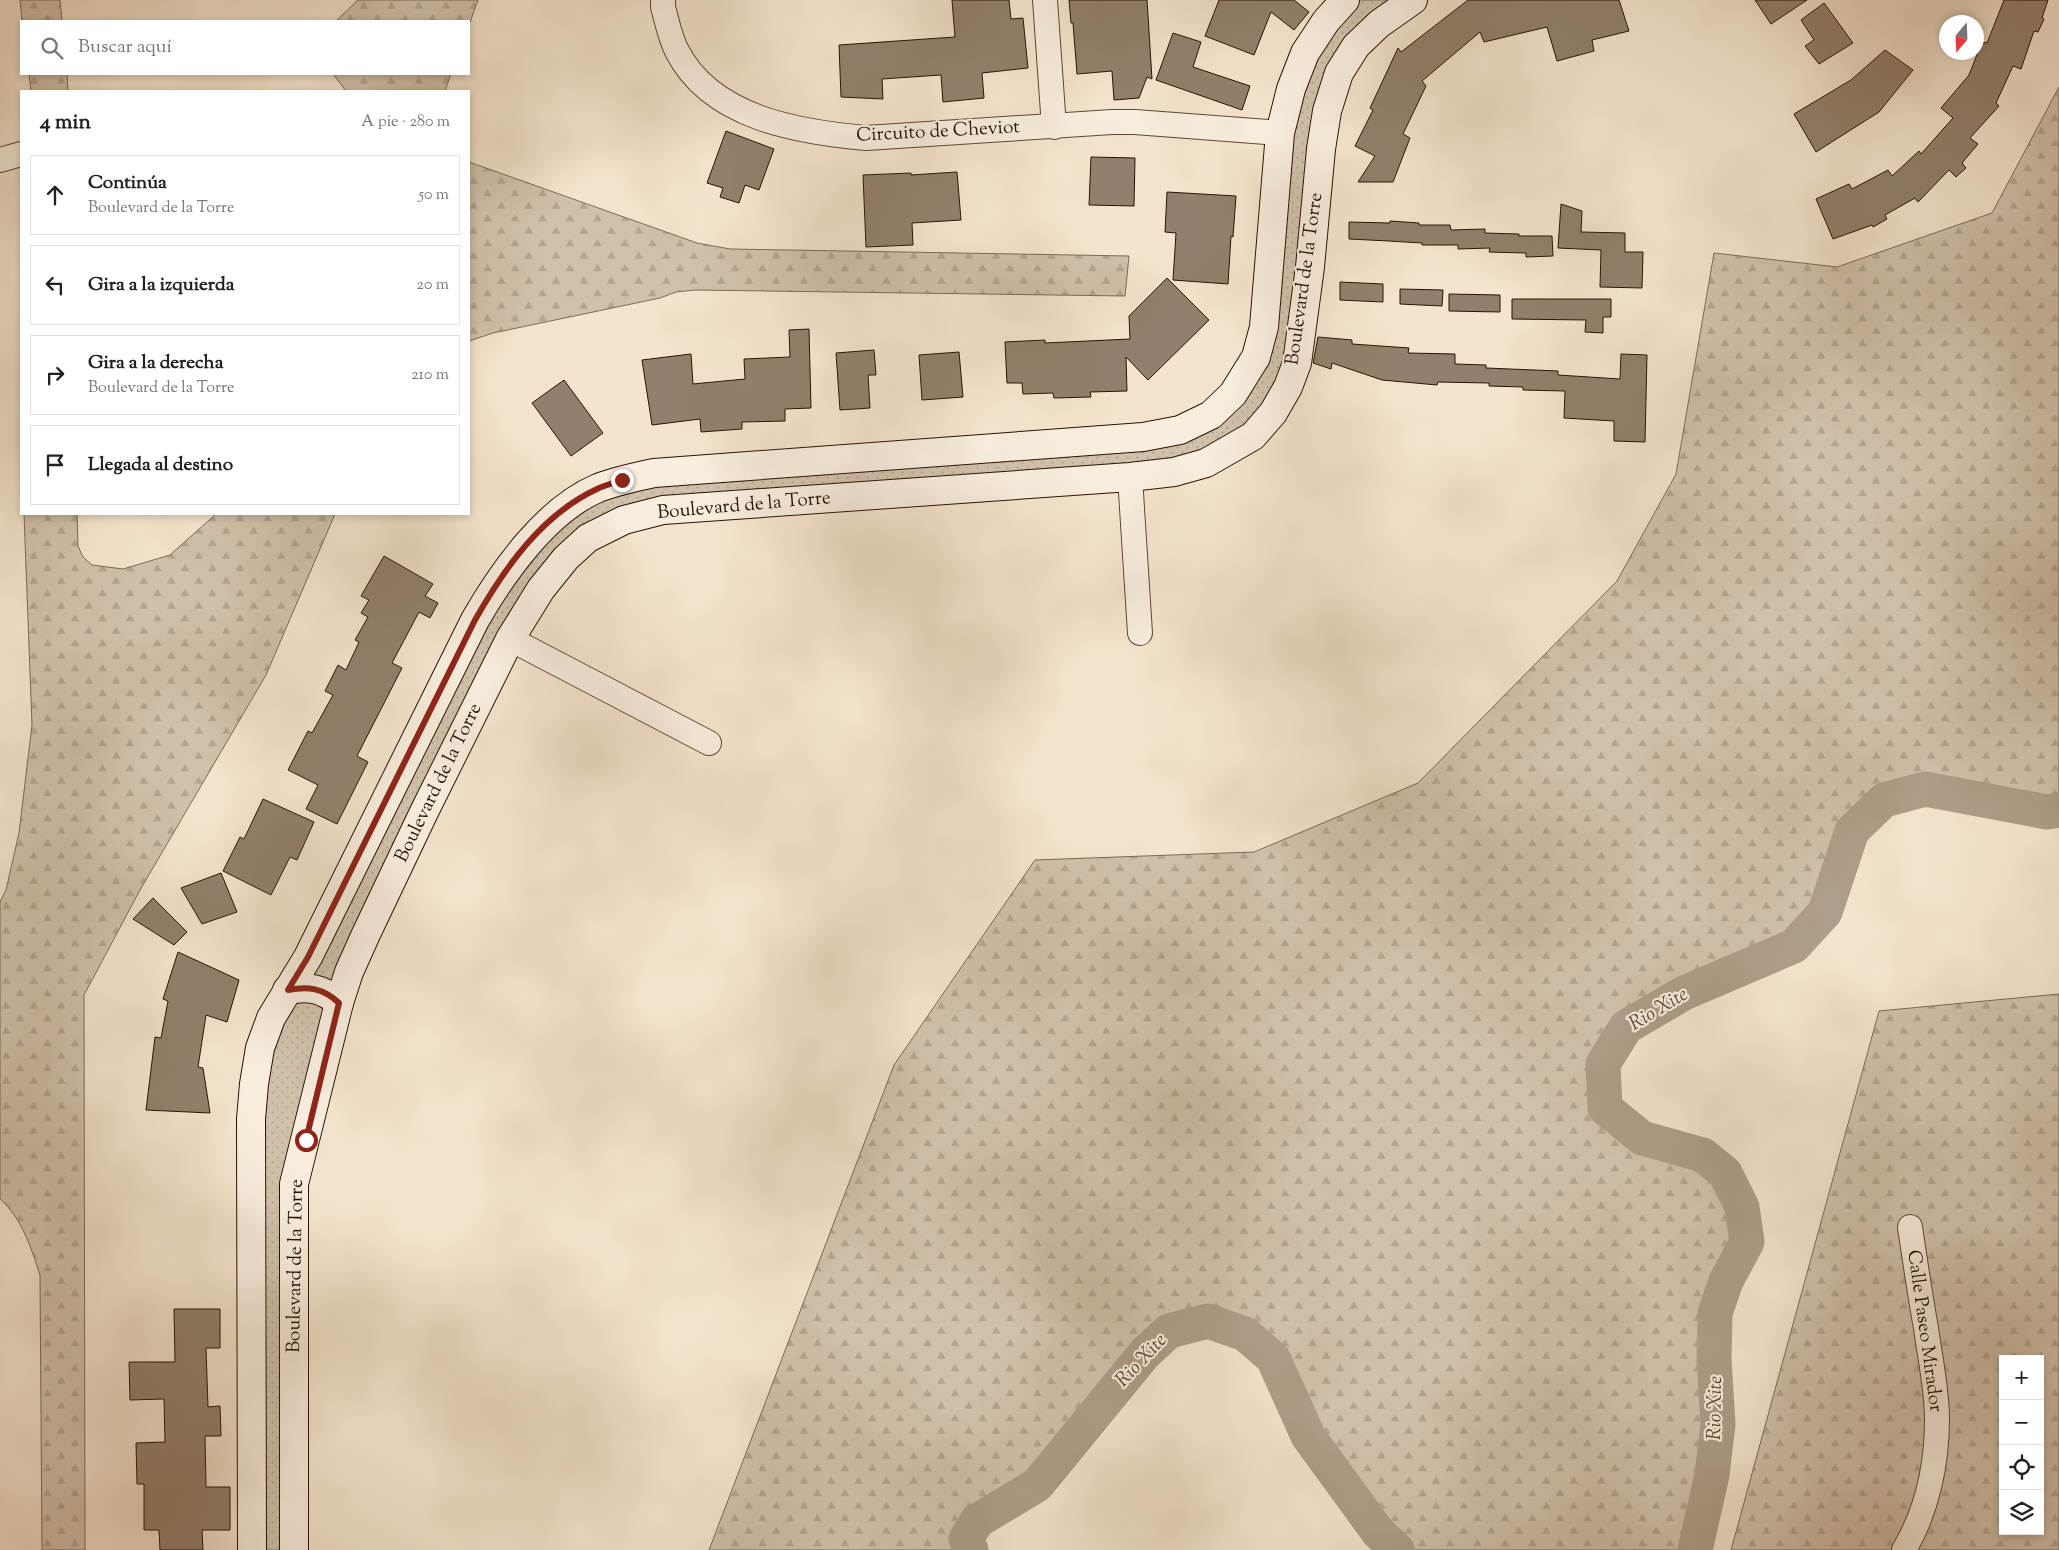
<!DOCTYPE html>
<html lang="es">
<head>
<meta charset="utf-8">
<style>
	:root { --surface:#fff; --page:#f6f6f6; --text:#202124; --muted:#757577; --line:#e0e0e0 }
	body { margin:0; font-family:"Sorts Mill Goudy",serif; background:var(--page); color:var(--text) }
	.controls { position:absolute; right:15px; bottom:15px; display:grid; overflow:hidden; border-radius:0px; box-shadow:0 2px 8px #0003 }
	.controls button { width:45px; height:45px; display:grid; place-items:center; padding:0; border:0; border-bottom:1px solid var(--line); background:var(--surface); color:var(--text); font:25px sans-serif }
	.compass { position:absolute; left:1939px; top:15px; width:45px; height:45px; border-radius:50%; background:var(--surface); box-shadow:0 2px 8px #0003; rotate:199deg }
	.stop { position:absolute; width:15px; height:15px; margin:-11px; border:4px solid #8f2418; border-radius:50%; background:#fff }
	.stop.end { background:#8f2418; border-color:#fff; box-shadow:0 1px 5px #0008 }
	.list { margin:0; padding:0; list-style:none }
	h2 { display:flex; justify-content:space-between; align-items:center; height:65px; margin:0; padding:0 20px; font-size:21px }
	h2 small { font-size:16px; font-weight:400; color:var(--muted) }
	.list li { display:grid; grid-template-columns:32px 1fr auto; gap:15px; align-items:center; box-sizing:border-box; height:80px; margin:0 10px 10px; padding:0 10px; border:1px solid var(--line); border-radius:0px }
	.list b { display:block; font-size:19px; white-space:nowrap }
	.list p { margin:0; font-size:16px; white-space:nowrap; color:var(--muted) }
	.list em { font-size:16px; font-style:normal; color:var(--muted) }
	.icon { flex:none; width:28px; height:28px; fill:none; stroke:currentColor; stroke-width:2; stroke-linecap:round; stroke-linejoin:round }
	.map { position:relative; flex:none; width:2059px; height:1550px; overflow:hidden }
	.search { position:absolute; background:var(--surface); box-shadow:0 2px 8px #0003; left:20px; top:20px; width:450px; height:55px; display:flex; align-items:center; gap:12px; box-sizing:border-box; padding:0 18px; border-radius:0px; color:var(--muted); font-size:19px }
	.panel { position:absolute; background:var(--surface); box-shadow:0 2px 8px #0003; left:20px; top:90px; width:450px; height:425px; border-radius:0px }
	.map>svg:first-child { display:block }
</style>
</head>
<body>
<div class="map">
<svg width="2059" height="1550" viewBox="0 0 2059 1550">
	<defs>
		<pattern id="forest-firs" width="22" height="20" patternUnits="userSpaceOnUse" patternTransform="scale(1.25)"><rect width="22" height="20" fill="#d1c1ab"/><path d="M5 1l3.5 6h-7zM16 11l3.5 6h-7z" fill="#b3a592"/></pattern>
		<pattern id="park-dots" width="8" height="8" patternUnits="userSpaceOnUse" patternTransform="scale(1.25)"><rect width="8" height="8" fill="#d1c1ab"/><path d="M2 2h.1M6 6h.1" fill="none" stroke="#b3a592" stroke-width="1.8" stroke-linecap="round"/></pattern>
	</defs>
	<rect width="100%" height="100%" fill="#f4e4cd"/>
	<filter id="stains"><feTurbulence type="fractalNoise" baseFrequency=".004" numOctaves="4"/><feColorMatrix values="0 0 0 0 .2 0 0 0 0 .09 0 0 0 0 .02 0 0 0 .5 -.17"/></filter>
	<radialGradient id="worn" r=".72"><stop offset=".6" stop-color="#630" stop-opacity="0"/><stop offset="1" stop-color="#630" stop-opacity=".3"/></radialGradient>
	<g fill="url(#forest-firs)" stroke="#7c6a57" fill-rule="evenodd">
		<path d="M 20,0 L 60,0 L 62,21 L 22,21 Z"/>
		<path d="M 358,0 L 478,0 L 469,25 L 469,21 L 336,21 Z"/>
		<path d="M 29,74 L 67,74 L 68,91 L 31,91 Z"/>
		<path d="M 333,74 L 451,74 L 445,91 L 346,91 Z"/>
		<path d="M 2059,87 L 2059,810 L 2047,812 L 1925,789 L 1884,800 L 1852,831 L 1825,912 L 1794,946 L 1684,993 L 1626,1027 L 1603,1064 L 1605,1108 L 1642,1138 L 1703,1155 L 1725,1173 L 1742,1207 L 1747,1242 L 1726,1281 L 1715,1313 L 1714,1359 L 1718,1424 L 1712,1475 L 1695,1550 L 1397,1550 L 1378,1532 L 1308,1436 L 1273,1358 L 1245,1334 L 1208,1321 L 1169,1331 L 1145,1353 L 1037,1485 L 977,1521 L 966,1539 L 971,1550 L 709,1550 L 894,1065 L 1035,860 L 1254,852 L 1418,783 L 1617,581 L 1676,474 L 1714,253 L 1837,267 L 1992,213 Z"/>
		<path d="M 469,162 L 697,243 L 730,249 L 1129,256 L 1125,296 L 695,290 L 676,292 L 660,298 L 493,333 L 469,341 Z"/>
		<path d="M 24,514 L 77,514 L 78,546 L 83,557 L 92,565 L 123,569 L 170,555 L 216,514 L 335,514 L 266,675 L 140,890 L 84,995 L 85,1550 L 42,1550 L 40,1275 C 31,1248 22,1218 0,1199 L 0,902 L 6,890 L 19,833 L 32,725 Z"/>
		<path d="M 2059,994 L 2059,1550 L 1731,1550 L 1879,1011 ZM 2003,1359 L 2040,1359 L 2040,1531 L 2003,1531 Z"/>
	</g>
	<path fill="url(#park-dots)" stroke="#7c6a57" d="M 1345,0 L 1413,0 L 1339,73 L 1288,387 L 1206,463 L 663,510 L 566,558 L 366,934 L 294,1184 L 294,1550 L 252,1550 L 254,1084 L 475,620 L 597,489 L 1179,430 L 1256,357 L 1280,133 Z"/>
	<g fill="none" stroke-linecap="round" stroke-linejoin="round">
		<g stroke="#ae9d88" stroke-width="35">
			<path d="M 971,1550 L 966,1539 L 977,1521 L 1037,1485 L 1145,1353 L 1169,1331 L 1208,1321 L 1245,1334 L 1273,1358 L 1308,1436 L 1378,1532 L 1397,1550"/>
			<path d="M 1695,1550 L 1712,1475 L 1718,1424 L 1714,1359 L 1715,1313 L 1726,1281 L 1747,1242 L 1742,1207 L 1725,1173 L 1703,1155 L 1642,1138 L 1605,1108 L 1603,1064 L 1626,1027 L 1684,993 L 1794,946 L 1825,912 L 1852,831 L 1884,800 L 1925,789 L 2047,812 L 2059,810"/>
		</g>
	</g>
	<g fill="#92806c" stroke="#271403">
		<path d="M 952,0 L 1009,0 L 1011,19 L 1023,18 L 1028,68 L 982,73 L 984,98 L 943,102 L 941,75 L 882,79 L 883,99 L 841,97 L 839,45 L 955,37 Z"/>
		<path d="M 1069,0 L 1147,0 L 1152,79 L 1147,77 L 1139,98 L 1114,100 L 1112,71 L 1077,74 L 1073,23 L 1071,23 Z"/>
		<path d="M 1219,0 L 1294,0 L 1309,12 L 1294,30 L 1271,12 L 1254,55 L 1205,36 Z"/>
		<path d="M 1468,0 L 1619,0 L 1629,31 L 1592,40 L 1594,51 L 1557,61 L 1547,27 L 1484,42 L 1480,32 L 1422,81 L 1426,86 L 1403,134 L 1410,138 L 1393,182 L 1358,182 L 1375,156 L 1355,146 L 1373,110 L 1370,108 L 1398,48 L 1401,52 Z"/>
		<path d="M 1755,0 L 1807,0 L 1771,24 Z"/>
		<path d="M 2004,0 L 2048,0 L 2042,18 L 2044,19 L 2038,32 L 2034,31 L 2021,69 L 2013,66 L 1996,103 L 1999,106 L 1970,138 L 1978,144 L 1962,163 L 1966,168 L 1956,177 L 1949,170 L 1918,202 L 1915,198 L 1885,215 L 1887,219 L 1873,227 L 1872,225 L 1833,239 L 1816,199 L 1849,184 L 1852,189 L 1888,170 L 1892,176 L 1919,151 L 1921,154 L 1953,118 L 1941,108 L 1969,75 L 1982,42 L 1987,43 Z"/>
		<path d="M 1824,3 L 1853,43 L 1819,64 L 1805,46 L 1814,40 L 1801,20 Z"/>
		<path d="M 1173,33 L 1201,42 L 1193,67 L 1250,86 L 1242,110 L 1156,80 Z"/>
		<path d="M 1885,50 L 1913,70 L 1879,112 L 1816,152 L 1794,114 L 1851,80 Z"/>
		<path d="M 726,131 L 774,149 L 759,190 L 745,185 L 739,203 L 720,197 L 723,188 L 707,183 Z"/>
		<path d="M 1091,157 L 1135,158 L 1134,206 L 1089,205 Z"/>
		<path d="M 957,172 L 961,220 L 912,223 L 913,245 L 866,247 L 863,175 L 911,173 L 911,175 Z"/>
		<path d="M 1167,192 L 1236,196 L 1233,237 L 1231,236 L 1228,284 L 1173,280 L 1176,233 L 1165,232 Z"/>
		<path d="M 1561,204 L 1582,211 L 1581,232 L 1625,233 L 1625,252 L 1643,252 L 1642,288 L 1600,287 L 1601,250 L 1558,248 Z"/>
		<path d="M 1390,221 L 1419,223 L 1419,225 L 1450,225 L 1451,230 L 1485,229 L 1485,233 L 1519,234 L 1519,236 L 1552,236 L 1553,256 L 1526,257 L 1526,253 L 1489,252 L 1490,248 L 1458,249 L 1458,245 L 1422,245 L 1422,243 L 1389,241 L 1349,239 L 1349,222 L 1390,223 Z"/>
		<path d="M 1167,278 L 1209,320 L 1148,380 L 1126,357 L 1127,391 L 1090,392 L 1091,397 L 1054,398 L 1053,393 L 1023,394 L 1022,383 L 1007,383 L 1005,342 L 1045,340 L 1045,343 L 1130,339 L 1129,316 Z"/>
		<path d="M 1340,282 L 1383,284 L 1383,302 L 1340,300 Z"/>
		<path d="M 1400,289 L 1443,290 L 1442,306 L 1400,304 Z"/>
		<path d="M 1449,294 L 1500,295 L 1500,312 L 1449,311 Z"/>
		<path d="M 1512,299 L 1611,299 L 1611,317 L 1603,317 L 1603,333 L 1585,332 L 1586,320 L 1512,319 Z"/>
		<path d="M 809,329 L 811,408 L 785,409 L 785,421 L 742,422 L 742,429 L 701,432 L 700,419 L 652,425 L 642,360 L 691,354 L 693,384 L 745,379 L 744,359 L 790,357 L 789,330 Z"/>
		<path d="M 1318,337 L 1352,340 L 1352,344 L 1409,348 L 1408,353 L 1455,354 L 1455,364 L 1486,365 L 1486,368 L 1558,371 L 1558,375 L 1620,379 L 1621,354 L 1647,355 L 1645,442 L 1614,441 L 1614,421 L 1564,418 L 1565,391 L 1523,390 L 1523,387 L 1489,386 L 1489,383 L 1438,382 L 1437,385 L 1382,380 L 1332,363 L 1331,369 L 1313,363 Z"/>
		<path d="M 874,350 L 876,375 L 868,375 L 870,408 L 840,410 L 836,353 Z"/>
		<path d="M 959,352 L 963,397 L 922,400 L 919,355 Z"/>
		<path d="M 564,380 L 603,433 L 571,456 L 532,403 Z"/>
		<path d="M 384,556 L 433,584 L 425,596 L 438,603 L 430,618 L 419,612 L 392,663 L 402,668 L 357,756 L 368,762 L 337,824 L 306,809 L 318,785 L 288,770 L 308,731 L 312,733 L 333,695 L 325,691 L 338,665 L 346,670 L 359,642 L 355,640 L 368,617 L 361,613 L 369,600 L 361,596 Z"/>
		<path d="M 263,799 L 314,822 L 297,860 L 290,857 L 271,895 L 223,871 L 240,837 L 244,839 Z"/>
		<path d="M 221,873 L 237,912 L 202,924 L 181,888 Z"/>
		<path d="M 153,898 L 187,932 L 174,945 L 133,919 Z"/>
		<path d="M 178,952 L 239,980 L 227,1022 L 206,1015 L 198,1067 L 203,1068 L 210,1113 L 146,1110 L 155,1037 L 161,1038 L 168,1001 L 163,999 Z"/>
		<path d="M 174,1309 L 220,1309 L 220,1348 L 206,1348 L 208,1407 L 220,1406 L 221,1436 L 205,1436 L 206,1487 L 230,1487 L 230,1530 L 202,1530 L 203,1550 L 160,1550 L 159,1530 L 144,1530 L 144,1484 L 137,1484 L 136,1443 L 165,1442 L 164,1399 L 130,1400 L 129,1362 L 175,1362 Z"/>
	</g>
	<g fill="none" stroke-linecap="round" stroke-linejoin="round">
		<defs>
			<g id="street">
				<path d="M 663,0 L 663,7 C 667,21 670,38 677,51 C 711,118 798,132 866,138 L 1112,122 L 1135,122 L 1280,133"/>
				<path d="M 1045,0 L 1054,127"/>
				<path d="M 0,160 L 21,154"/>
				<path d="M 1130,477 L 1140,633"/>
				<path d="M 510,639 L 709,743"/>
				<path d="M 1904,1550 C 1927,1511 1937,1464 1937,1419 C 1937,1389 1930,1358 1926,1328 C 1920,1295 1915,1261 1910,1227"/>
			</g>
			<g id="secondary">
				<path d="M 287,990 C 308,986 323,988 339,1003"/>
				<path d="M 252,1550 L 251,1119 L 254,1084 L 260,1048 L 271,1018 L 308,957 L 475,620 C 502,573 546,510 598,488 C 616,481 635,477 654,473 L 1143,437 L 1180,430 L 1211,415 L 1233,394 L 1256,357 L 1264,327 L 1280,133 L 1291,89 L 1305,53 L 1326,21 L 1345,0"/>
				<path d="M 294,1550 L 294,1184 L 339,1003 L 349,972 L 366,934 L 424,812 L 510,639 L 541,589 L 566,558 L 588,538 L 624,520 L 663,510 L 1130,477 L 1174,472 L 1206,463 L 1253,436 L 1273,413 L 1288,387 L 1297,363 L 1310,267 L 1321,149 L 1327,111 L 1339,73 L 1356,46 L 1379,24 L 1413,0"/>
			</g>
		</defs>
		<use href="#street" stroke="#5a4836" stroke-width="26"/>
		<use href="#secondary" stroke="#271403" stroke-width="30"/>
		<use href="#street" stroke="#f8edde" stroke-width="24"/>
		<use href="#secondary" stroke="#f8edde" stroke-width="28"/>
	</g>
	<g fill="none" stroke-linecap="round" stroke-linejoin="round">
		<path stroke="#8f2418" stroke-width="6" d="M 306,1140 L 339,1003 C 323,988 308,986 288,990 L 308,957 L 475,620 C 504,569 541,515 597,489 C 605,485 614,483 622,480"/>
	</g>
	<g text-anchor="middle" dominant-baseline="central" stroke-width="4.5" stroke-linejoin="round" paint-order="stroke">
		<g font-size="19" fill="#271403" stroke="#f8edde">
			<text transform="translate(938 132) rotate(-3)">Circuito de Cheviot</text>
			<text transform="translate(1305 279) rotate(-82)">Boulevard de la Torre</text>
			<text transform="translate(744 506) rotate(-5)">Boulevard de la Torre</text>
			<text transform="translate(439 783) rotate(-64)">Boulevard de la Torre</text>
			<text transform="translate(296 1266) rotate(-89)">Boulevard de la Torre</text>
			<text transform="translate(1924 1331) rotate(82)">Calle Paseo Mirador</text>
		</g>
		<g font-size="20" font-style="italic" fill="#5d4b38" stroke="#f8edde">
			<text transform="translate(1659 1010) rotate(-31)">Rio Xite</text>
			<text transform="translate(1142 1361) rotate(-47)">Rio Xite</text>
			<text transform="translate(1716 1408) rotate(-89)">Rio Xite</text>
		</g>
	</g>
	<rect width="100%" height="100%" filter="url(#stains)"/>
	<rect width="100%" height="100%" fill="url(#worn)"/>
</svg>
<div class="controls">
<button>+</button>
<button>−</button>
<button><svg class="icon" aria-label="locate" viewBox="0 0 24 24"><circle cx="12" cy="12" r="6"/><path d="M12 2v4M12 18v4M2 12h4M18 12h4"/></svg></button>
<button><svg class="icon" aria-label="layers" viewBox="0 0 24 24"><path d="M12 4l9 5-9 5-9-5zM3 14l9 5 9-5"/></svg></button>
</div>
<svg class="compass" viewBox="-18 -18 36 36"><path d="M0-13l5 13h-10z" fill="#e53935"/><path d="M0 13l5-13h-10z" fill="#757577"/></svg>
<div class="stop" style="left:306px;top:1140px"></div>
<div class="stop end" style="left:622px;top:480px"></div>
<div class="search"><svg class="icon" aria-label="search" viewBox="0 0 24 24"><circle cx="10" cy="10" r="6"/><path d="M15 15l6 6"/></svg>Buscar aquí</div>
<section class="panel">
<h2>4 min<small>A pie · 280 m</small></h2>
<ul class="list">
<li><svg class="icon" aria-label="ahead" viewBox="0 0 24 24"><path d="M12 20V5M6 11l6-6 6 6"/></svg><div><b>Continúa</b><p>Boulevard de la Torre</p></div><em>50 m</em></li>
<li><svg class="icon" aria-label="left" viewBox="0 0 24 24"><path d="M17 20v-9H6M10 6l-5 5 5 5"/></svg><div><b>Gira a la izquierda</b></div><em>20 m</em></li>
<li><svg class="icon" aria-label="right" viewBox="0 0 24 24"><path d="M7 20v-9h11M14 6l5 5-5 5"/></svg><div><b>Gira a la derecha</b><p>Boulevard de la Torre</p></div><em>210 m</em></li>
<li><svg class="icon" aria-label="arrive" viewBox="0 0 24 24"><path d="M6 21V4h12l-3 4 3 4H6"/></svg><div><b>Llegada al destino</b></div></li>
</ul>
</section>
</div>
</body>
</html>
